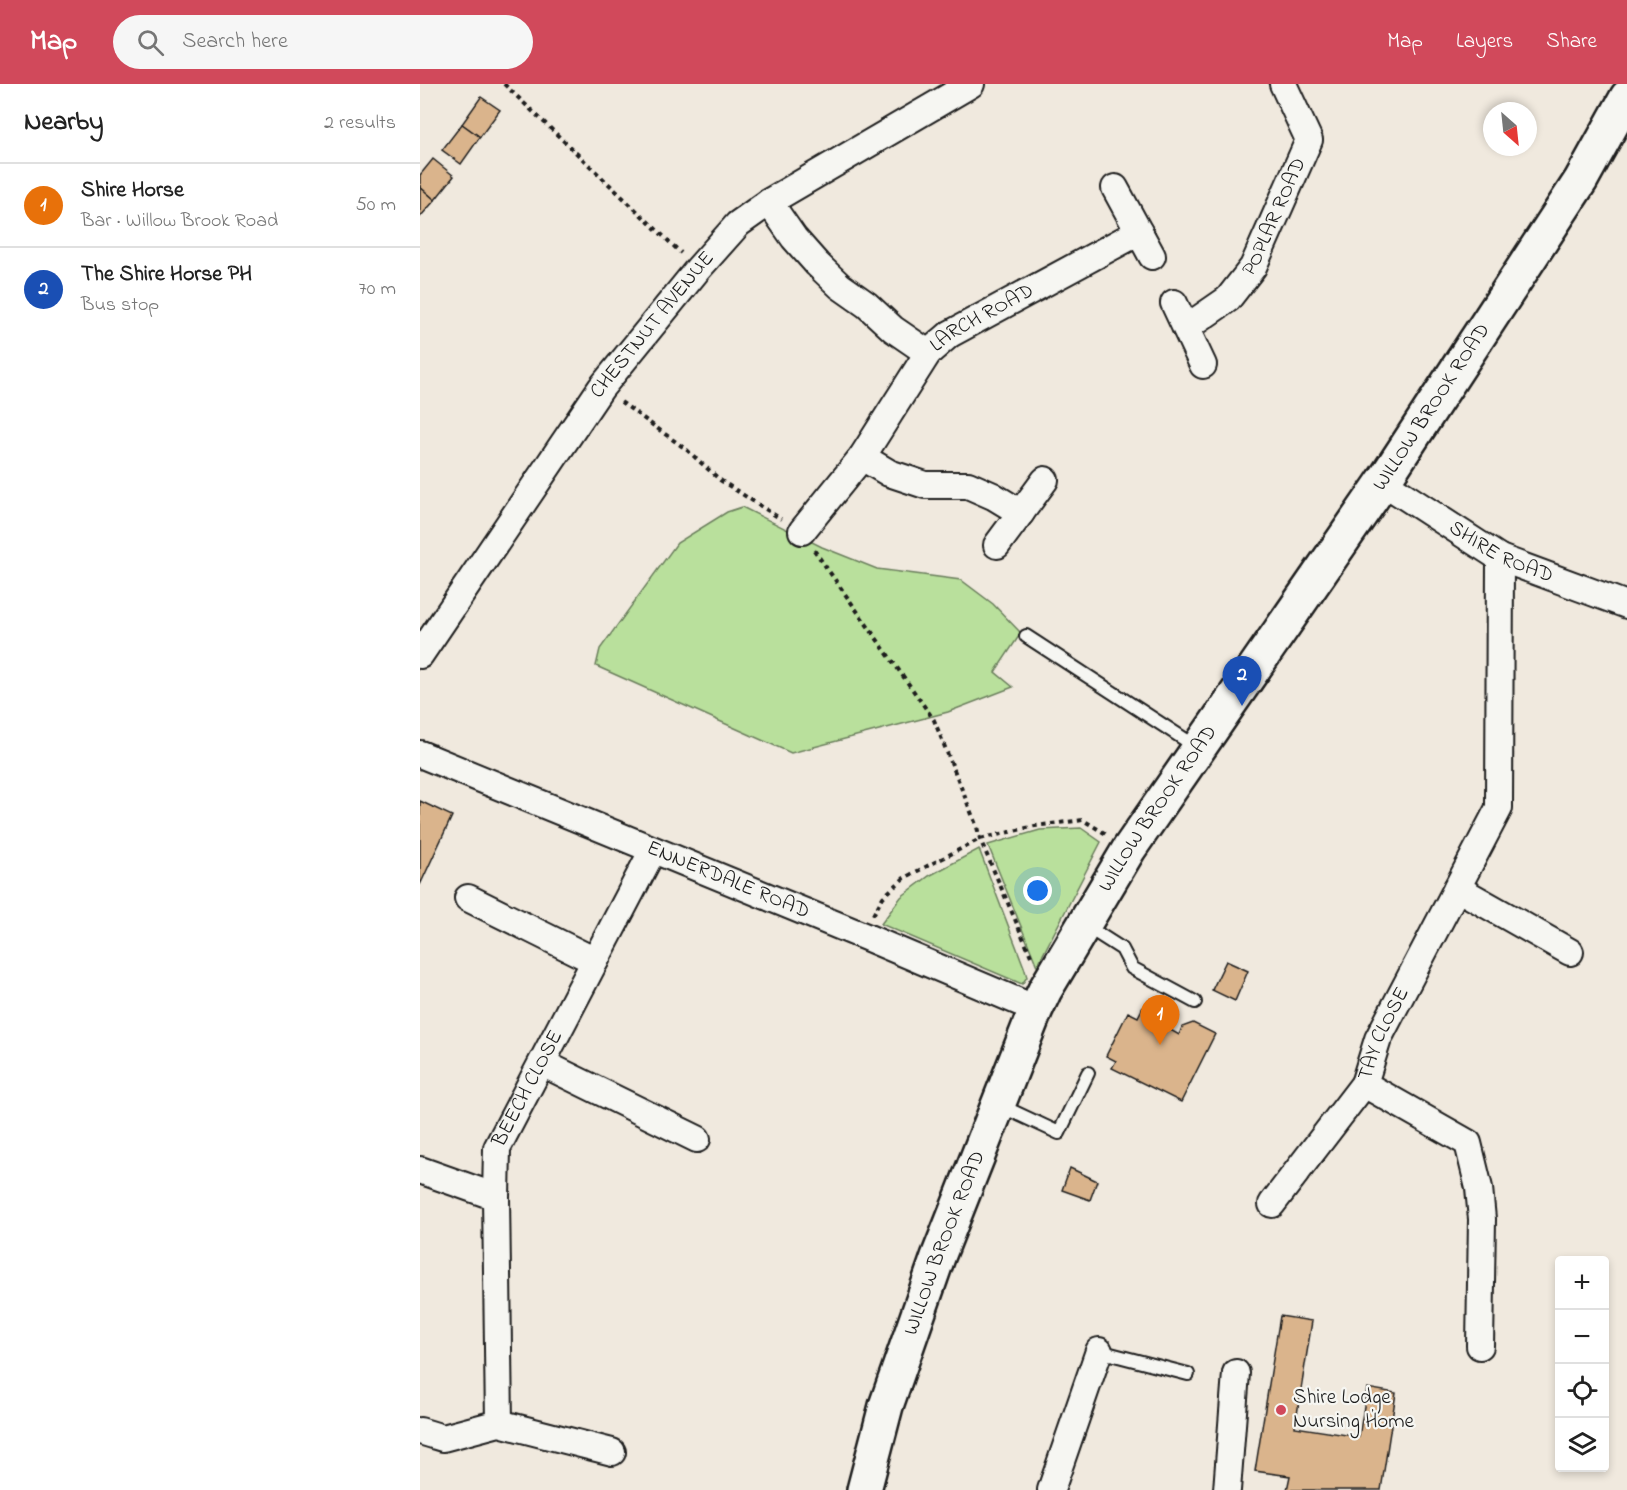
<!DOCTYPE html>
<html lang="en">
<head>
<meta charset="utf-8">
<style>
	:root { --surface:#fff; --page:#f6f6f6; --text:#222; --muted:#767676; --line:#e0e0e0; --accent:#d1495b }
	body { margin:0; font-family:"Indie Flower",sans-serif; background:var(--page); color:var(--text) }
	.controls { position:absolute; right:18px; bottom:18px; display:grid; overflow:hidden; border-radius:6px; box-shadow:0 3px 9px #0003 }
	.controls button { width:54px; height:54px; display:grid; place-items:center; padding:0; border:0; border-bottom:2px solid var(--line); background:var(--surface); color:var(--text); font:30px sans-serif }
	.compass { position:absolute; left:1063px; top:18px; width:54px; height:54px; border-radius:50%; background:var(--surface); box-shadow:0 3px 9px #0003; rotate:153deg }
	.you { position:absolute; left:618px; top:807px; width:21px; height:21px; margin:-15px; border:4px solid #fff; border-radius:50%; background:#1a73e8; box-shadow:0 0 0 9px #1a73e833 }
	.badge { display:grid; place-items:center; width:39px; height:39px; border-radius:50%; background:var(--accent); color:#fff; font-size:20px; font-weight:700 }
	.pin { position:absolute; translate:-50% -50px; filter:drop-shadow(0 2px 3px #0008) }
	.pin::after { content:''; position:absolute; top:32px; width:21px; height:18px; background:inherit; clip-path:polygon(0 0,100% 0,50% 100%) }
	.list { margin:0; padding:0; list-style:none }
	h2 { display:flex; justify-content:space-between; align-items:center; height:78px; margin:0; padding:0 24px; font-size:26px }
	h2 small { font-size:20px; font-weight:400; color:var(--muted) }
	.list li { display:grid; grid-template-columns:39px 1fr auto; gap:18px; align-items:center; box-sizing:border-box; height:84px; padding:0 24px; border-top:2px solid var(--line) }
	.list b { display:block; font-size:22px; white-space:nowrap }
	.list p { margin:0; font-size:20px; white-space:nowrap; color:var(--muted) }
	.list em { font-size:20px; font-style:normal; color:var(--muted) }
	.icon { flex:none; width:33px; height:33px; fill:none; stroke:currentColor; stroke-width:2; stroke-linecap:round; stroke-linejoin:round }
	.map { position:relative; flex:none; width:1207px; height:1406px; overflow:hidden }
	header { display:flex; align-items:center; gap:36px; box-sizing:border-box; height:84px; padding:0 30px; background:var(--accent); color:#fff }
	header strong { font-size:28px }
	nav { display:flex; gap:33px; margin-inline-start:auto; font-size:21px }
	.search { width:420px; height:54px; background:var(--page); display:flex; align-items:center; gap:15px; box-sizing:border-box; padding:0 21px; border-radius:33px; color:var(--muted); font-size:22px }
	main { display:flex }
	aside { flex:1; background:var(--surface) }
	.map>svg:first-child { display:block }
</style>
</head>
<body>
<header>
<strong>Map</strong>
<div class="search"><svg class="icon" aria-label="search" viewBox="0 0 24 24"><circle cx="10" cy="10" r="6"/><path d="M15 15l6 6"/></svg>Search here</div>
<nav><a>Map</a><a>Layers</a><a>Share</a></nav>
</header>
<main>
<aside>
<h2>Nearby<small>2 results</small></h2>
<ul class="list">
<li><span class="badge" style="background:#e8710a">1</span><div><b>Shire Horse</b><p>Bar · Willow Brook Road</p></div><em>50 m</em></li>
<li><span class="badge" style="background:#1a4fb4">2</span><div><b>The Shire Horse PH</b><p>Bus stop</p></div><em>70 m</em></li>
</ul>
</aside>
<div class="map">
<svg width="1207" height="1406" viewBox="0 0 1207 1406">
	<rect width="100%" height="100%" fill="#f0e9de"/>
	<filter id="ink" filterUnits="userSpaceOnUse"><feTurbulence type="fractalNoise" baseFrequency=".0167" numOctaves="2"/><feDisplacementMap in="SourceGraphic" scale="12" xChannelSelector="R" yChannelSelector="G"/><feConvolveMatrix kernelMatrix="1 2 1 2 8 2 1 2 1" color-interpolation-filters="sRGB"/></filter>
	<g filter="url(#ink)">
		<g fill="#b9e09c" stroke="#6a7e5c" stroke-width="1.5">
			<path d="M 322,423 L 402,463 L 457,485 L 541,496 L 573,520 L 601,549 L 575,588 L 593,603 L 528,628 L 371,669 L 176,582 L 180,565 L 257,459 L 307,428 Z"/>
			<path d="M 661,744 L 681,758 L 617,882 L 568,761 L 620,746 Z"/>
			<path d="M 559,765 L 604,883 L 607,893 L 602,900 L 461,840 L 481,813 L 509,792 Z"/>
		</g>
		<g fill="#dab48c" stroke="#1c1c1c" stroke-width="1.5">
			<path d="M 61,13 L 80,26 L 60,53 L 42,40 Z"/>
			<path d="M 42,40 L 60,53 L 41,80 L 22,66 Z"/>
			<path d="M 13,75 L 34,92 L 15,116 L 0,103 L 0,91 Z"/>
			<path d="M 0,103 L 15,116 L 0,133 Z"/>
			<path d="M 0,717 L 32,732 L 0,801 Z"/>
			<path d="M 806,877 L 828,887 L 815,917 L 792,906 Z"/>
			<path d="M 723,923 L 751,937 L 747,944 L 759,951 L 762,943 L 773,939 L 795,950 L 761,1018 L 692,984 L 696,977 L 686,972 L 708,928 L 718,933 Z"/>
			<path d="M 650,1084 L 677,1097 L 670,1116 L 642,1106 Z"/>
			<path d="M 860,1232 L 892,1237 L 875,1343 L 939,1353 L 947,1304 L 976,1309 L 961,1406 L 867,1406 L 870,1392 L 835,1387 Z"/>
		</g>
		<g fill="none" stroke-linecap="round" stroke-linejoin="round">
			<defs>
				<g id="lane">
					<path d="M 606,552 L 778,664"/>
					<path d="M 666,842 L 702,865 L 712,884 L 775,918"/>
					<path d="M 579,1021 L 639,1049 L 668,989"/>
					<path d="M 679,1267 L 768,1290"/>
				</g>
				<g id="street">
					<path d="M 695,104 L 732,172"/>
					<path id="s1" d="M 349,118 L 374,154 L 397,180 L 420,202 L 447,221 L 473,245 L 508,269 L 530,250 L 719,148"/>
					<path d="M 754,219 L 783,281"/>
					<path id="s2" d="M 766,244 L 808,215 L 833,183 L 889,56 L 863,0"/>
					<path d="M 508,269 L 442,373 L 469,389 L 505,401 L 548,401 L 573,412 L 601,429"/>
					<path id="s3" d="M 963,398 L 1080,474 L 1207,521"/>
					<path d="M 382,447 L 442,373"/>
					<path d="M 577,461 L 625,396"/>
					<path id="s4" d="M 0,571 L 181,304 L 278,185 L 318,140 L 349,118 L 551,0"/>
					<path id="s5" d="M 0,670 L 446,853 L 616,925"/>
					<path d="M 1037,804 L 1150,868"/>
					<path d="M 48,814 L 175,877"/>
					<path d="M 122,979 L 277,1055"/>
					<path d="M 0,1086 L 76,1113"/>
					<path d="M 852,1120 L 944,1000"/>
					<path id="s6" d="M 1060,1262 L 1062,1135 L 1059,1104 L 1048,1059 L 944,1000 L 958,955 L 1079,724 L 1080,474"/>
					<path id="s7" d="M 79,1339 L 76,1113 L 77,1064 L 233,766"/>
					<path d="M 0,1347 L 23,1354 L 79,1339 L 192,1368"/>
					<path d="M 631,1406 L 679,1267"/>
					<path d="M 807,1406 L 816,1289"/>
				</g>
				<g id="secondary">
					<path id="s8" d="M 444,1406 L 466,1322 L 518,1173 L 616,925 L 625,906 L 709,765 L 963,398 L 1161,96 L 1207,13"/>
				</g>
			</defs>
			<use href="#lane" stroke="#1c1c1c" stroke-width="16"/>
			<use href="#street" stroke="#1c1c1c" stroke-width="30"/>
			<use href="#secondary" stroke="#1c1c1c" stroke-width="38"/>
			<g stroke="#1c1c1c" stroke-width="4" stroke-dasharray="4.5 4.5" stroke-linecap="butt">
				<path d="M 84,0 L 261,169"/>
				<path d="M 201,318 L 267,366 L 300,396 L 361,435"/>
				<path d="M 394,466 L 514,636 L 557,743 L 560,755 L 611,872"/>
				<path d="M 453,831 L 463,813 L 484,794 L 560,755 L 615,742 L 663,736 L 686,750"/>
			</g>
			<use href="#lane" stroke="#f6f6f2" stroke-width="12"/>
			<use href="#street" stroke="#f6f6f2" stroke-width="26"/>
			<use href="#secondary" stroke="#f6f6f2" stroke-width="33"/>
		</g>
	</g>
	<circle fill="#d1495b" stroke="#f6f6f2" stroke-width="2" cx="861" cy="1326" r="6"/>
	<g text-anchor="middle" dominant-baseline="central" stroke-width="4.5" stroke-linejoin="round" paint-order="stroke">
		<g font-size="21" fill="#1c1c1c" stroke="#f6f6f2">
			<text stroke="none"><textPath href="#s2" startOffset="146">POPLAR ROAD</textPath></text>
			<text stroke="none"><textPath href="#s1" startOffset="286">LARCH ROAD</textPath></text>
			<text stroke="none"><textPath href="#s4" startOffset="404">CHESTNUT AVENUE</textPath></text>
			<text stroke="none"><textPath href="#s8" startOffset="1232">WILLOW BROOK ROAD</textPath></text>
			<text stroke="none"><textPath href="#s3" startOffset="138">SHIRE ROAD</textPath></text>
			<text stroke="none"><textPath href="#s8" startOffset="746">WILLOW BROOK ROAD</textPath></text>
			<text stroke="none"><textPath href="#s5" startOffset="333">ENNERDALE ROAD</textPath></text>
			<text stroke="none"><textPath href="#s6" startOffset="378">TAY CLOSE</textPath></text>
			<text stroke="none"><textPath href="#s7" startOffset="342">BEECH CLOSE</textPath></text>
			<text stroke="none"><textPath href="#s8" startOffset="260">WILLOW BROOK ROAD</textPath></text>
		</g>
		<g font-size="21" fill="#1c1c1c" stroke="#f6f6f2" text-anchor="start">
			<text x="873" y="1314">Shire Lodge<tspan x="873" dy="24">Nursing Home</tspan></text>
		</g>
	</g>
</svg>
<div class="controls">
<button>+</button>
<button>−</button>
<button><svg class="icon" aria-label="locate" viewBox="0 0 24 24"><circle cx="12" cy="12" r="6"/><path d="M12 2v4M12 18v4M2 12h4M18 12h4"/></svg></button>
<button><svg class="icon" aria-label="layers" viewBox="0 0 24 24"><path d="M12 4l9 5-9 5-9-5zM3 14l9 5 9-5"/></svg></button>
</div>
<svg class="compass" viewBox="-18 -18 36 36"><path d="M0-13l5 13h-10z" fill="#e53935"/><path d="M0 13l5-13h-10z" fill="#767676"/></svg>
<div class="you"></div>
<div class="pin badge" style="left:740px;top:961px;background:#e8710a">1</div>
<div class="pin badge" style="left:822px;top:622px;background:#1a4fb4">2</div>
</div>
</main>
</body>
</html>
